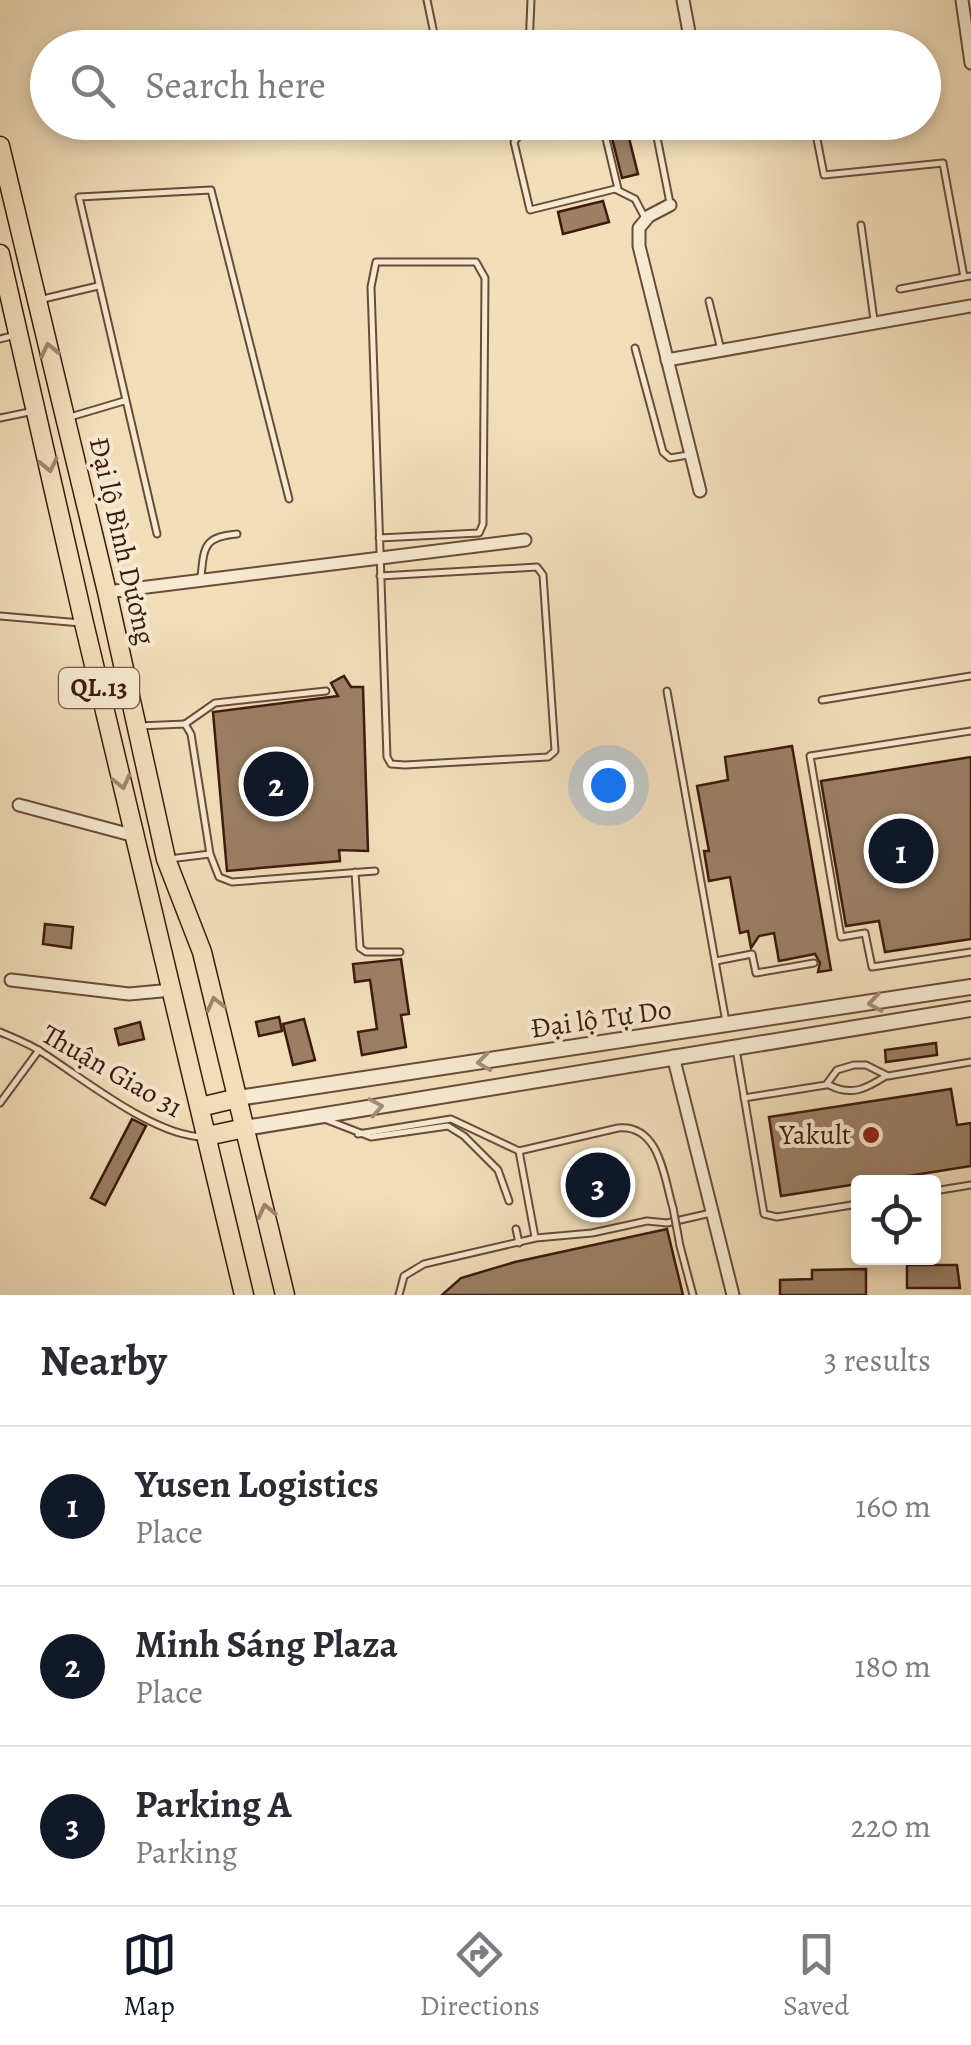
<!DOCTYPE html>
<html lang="en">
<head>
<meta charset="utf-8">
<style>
	:root { --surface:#fff; --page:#f2f2f3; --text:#2b2b33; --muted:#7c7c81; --line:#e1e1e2; --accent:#111827 }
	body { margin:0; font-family:Alegreya,serif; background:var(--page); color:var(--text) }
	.controls { position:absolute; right:30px; bottom:30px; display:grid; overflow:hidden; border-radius:10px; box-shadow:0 5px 15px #0003 }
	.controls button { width:90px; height:90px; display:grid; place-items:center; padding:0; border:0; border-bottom:2px solid var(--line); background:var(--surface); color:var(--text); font:50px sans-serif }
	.you { position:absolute; left:608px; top:785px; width:35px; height:35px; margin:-25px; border:8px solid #fff; border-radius:50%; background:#1a73e8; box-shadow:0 0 0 15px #1a73e833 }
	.badge { display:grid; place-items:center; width:65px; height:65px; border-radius:50%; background:var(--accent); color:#fff; font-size:32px; font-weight:700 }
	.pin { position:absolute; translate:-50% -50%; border:5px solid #fff; box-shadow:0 2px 10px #0006 }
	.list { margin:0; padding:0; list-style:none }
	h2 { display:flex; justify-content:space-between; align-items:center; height:130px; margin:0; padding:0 40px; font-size:42px }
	h2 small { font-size:32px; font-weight:400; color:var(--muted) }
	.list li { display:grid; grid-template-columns:65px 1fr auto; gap:30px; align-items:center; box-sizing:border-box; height:160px; padding:0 40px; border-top:2px solid var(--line) }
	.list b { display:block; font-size:38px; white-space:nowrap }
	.list p { margin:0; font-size:32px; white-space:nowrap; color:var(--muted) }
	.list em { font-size:32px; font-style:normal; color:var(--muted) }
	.icon { flex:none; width:55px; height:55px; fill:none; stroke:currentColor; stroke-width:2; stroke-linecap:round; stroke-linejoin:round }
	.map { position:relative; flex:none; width:971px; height:1295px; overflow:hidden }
	.search { position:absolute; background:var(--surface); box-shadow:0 5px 15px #0003; left:30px; right:30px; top:30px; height:110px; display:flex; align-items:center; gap:25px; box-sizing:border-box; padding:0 35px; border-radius:55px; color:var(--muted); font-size:38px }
	.sheet { height:610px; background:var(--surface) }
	nav { display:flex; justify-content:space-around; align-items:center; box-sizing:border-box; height:140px; border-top:2px solid var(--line); background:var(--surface); font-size:28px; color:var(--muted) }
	nav a { display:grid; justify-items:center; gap:5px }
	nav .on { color:var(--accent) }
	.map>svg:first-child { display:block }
</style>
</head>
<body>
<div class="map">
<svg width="971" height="1295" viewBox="0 0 971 1295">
	<rect width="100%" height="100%" fill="#f2dfba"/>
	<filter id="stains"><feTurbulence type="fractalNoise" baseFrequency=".002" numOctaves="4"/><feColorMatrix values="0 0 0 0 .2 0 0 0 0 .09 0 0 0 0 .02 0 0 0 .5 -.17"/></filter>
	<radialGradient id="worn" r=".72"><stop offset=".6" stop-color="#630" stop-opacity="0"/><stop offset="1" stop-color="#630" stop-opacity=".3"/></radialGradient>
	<g fill="#9b8066" stroke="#3c1a0c" stroke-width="2.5">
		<path d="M 608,122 L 625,122 L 638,174 L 622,178 Z"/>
		<path d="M 603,201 L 609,222 L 563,234 L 558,212 Z"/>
		<path d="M 344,676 L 351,687 L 363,687 L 368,851 L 339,850 L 340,861 L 227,871 L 213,712 L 338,696 L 331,683 Z"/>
		<path d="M 792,746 L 831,970 L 818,972 L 820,963 L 815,954 L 779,961 L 774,933 L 759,936 L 751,948 L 748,931 L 740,933 L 730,877 L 709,881 L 704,851 L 709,851 L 697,786 L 728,780 L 725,757 Z"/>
		<path d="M 971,757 L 971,939 L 885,952 L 879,921 L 846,926 L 821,781 Z"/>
		<path d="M 45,924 L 73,927 L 71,948 L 43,944 Z"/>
		<path d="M 401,959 L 409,1014 L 401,1015 L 406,1047 L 362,1055 L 358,1032 L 377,1029 L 370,980 L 355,982 L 353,964 Z"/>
		<path d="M 279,1017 L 282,1031 L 259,1036 L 256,1022 Z"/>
		<path d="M 304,1019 L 315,1060 L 293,1065 L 283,1024 Z"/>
		<path d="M 140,1022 L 144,1039 L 119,1045 L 115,1029 Z"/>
		<path d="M 936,1043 L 937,1055 L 886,1062 L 885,1050 Z"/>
		<path d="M 951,1089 L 957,1125 L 971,1123 L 971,1166 L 781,1196 L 769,1117 Z"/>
		<path d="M 132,1119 L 146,1126 L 105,1205 L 91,1198 Z"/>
		<path d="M 667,1229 L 683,1295 L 442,1295 L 461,1278 L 515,1262 Z"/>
		<path d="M 907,1265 L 957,1265 L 960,1288 L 907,1288 Z"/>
		<path d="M 866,1269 L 866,1295 L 780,1295 L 780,1280 L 812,1279 L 812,1270 Z"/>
	</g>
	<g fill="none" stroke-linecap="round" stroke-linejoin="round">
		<defs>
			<g id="service">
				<path d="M 427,0 L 437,48"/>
				<path d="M 529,48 L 531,0"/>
				<path d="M 558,122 L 523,130 L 514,142 L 530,210 L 615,189 L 635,199 L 645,218"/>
				<path d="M 599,122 L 604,130 L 618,189"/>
				<path d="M 654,122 L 670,203"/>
				<path d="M 818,122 L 815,129 L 824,175 L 943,163 L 964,277 L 971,276"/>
				<path d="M 861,225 L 874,320"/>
				<path d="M 900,289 L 964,277"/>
				<path d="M 43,299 L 98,286"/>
				<path d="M 709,301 L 721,350"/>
				<path d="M 0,339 L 16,335"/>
				<path d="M 635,348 L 663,452 L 670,458 L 688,455"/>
				<path d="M 70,417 L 124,401"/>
				<path d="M 0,418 L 34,411"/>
				<path d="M 157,534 L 79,197 L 211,190 L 289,499"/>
				<path d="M 379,538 L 479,533 L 483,524 L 485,278 L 476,262 L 376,262 L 371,287 L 387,757 L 391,764 L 405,765 L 548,757 L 555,751 L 543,575 L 537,567 L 380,576"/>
				<path d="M 201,577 C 204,546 204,537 237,534"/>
				<path d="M 0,616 L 81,623"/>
				<path d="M 667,691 L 726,1022"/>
				<path d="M 822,700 L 971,676"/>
				<path d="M 185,724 L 215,703 L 326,691"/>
				<path d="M 139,726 L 185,724 L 191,734 L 210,854 L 219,877 L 232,882 L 375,871"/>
				<path d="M 971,731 L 810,756 L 841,937 L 865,933 L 872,967 L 971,952"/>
				<path d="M 169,859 L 210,854"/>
				<path d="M 355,872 L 360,948 L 366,952 L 400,952"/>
				<path d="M 716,961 L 752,954 L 756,973 L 814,963"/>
				<path d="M 0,1032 C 14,1038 30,1044 43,1053 C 84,1079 155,1137 204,1137"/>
				<path d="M 736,1049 L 764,1214 L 777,1217 L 858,1204"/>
				<path d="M 829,1085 C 852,1097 867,1088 886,1076"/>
				<path d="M 744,1098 L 826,1085 L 837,1070 L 854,1065 L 866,1065 L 888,1076 L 971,1062"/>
				<path d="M 0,1103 L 39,1050"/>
				<path d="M 327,1120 L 371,1137 L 448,1126 L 464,1136 L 498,1170 L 509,1201"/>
				<path d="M 358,1134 L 451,1119 L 519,1151 L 618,1128 C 660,1124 664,1178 673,1208"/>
				<path d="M 519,1151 L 535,1237"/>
				<path d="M 934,1191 L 971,1185"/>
				<path d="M 516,1229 L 519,1243"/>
				<path d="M 680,1246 L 693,1295"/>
				<path d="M 399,1295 L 404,1276 L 424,1264 L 536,1238 L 592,1233 L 647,1221 L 667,1223 L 711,1213"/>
			</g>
			<g id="minor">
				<path d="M 683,0 L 692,48"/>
				<path d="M 962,0 L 971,63"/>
				<path d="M 670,205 L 649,216 L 639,228 L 639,246 L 700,491"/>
				<path d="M 667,360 L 971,306"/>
				<path d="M 107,592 L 525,540"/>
				<path d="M 19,805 L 135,836"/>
				<path d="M 11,980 L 129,994 L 172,990"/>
				<path d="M 673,1056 L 733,1295"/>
			</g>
			<g id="tertiary">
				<path d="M 238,1098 L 971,987"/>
				<path d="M 245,1128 L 971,1009"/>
			</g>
			<g id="trunk">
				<path d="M 0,146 L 107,592 L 166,859 L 202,952 L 285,1295"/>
				<path d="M 0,254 L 84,623 L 244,1295"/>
				<path d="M 200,1107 L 238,1098"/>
				<path d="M 207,1136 L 245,1128"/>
			</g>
		</defs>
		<use href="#service" stroke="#6a4b38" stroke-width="9"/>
		<use href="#minor" stroke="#6a4b38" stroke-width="15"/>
		<use href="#tertiary" stroke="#6a4b38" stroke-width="18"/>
		<use href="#trunk" stroke="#3c1a0c" stroke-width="21"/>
		<use href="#service" stroke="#f7ead2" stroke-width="5"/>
		<use href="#minor" stroke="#f7ead2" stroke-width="11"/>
		<use href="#tertiary" stroke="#f7ead2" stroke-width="14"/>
		<use href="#trunk" stroke="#f2dfba" stroke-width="18"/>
		<defs>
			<path id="service-bridge" d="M 673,1208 L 680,1246"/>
		</defs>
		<use href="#service-bridge" stroke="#6a4b38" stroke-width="9" stroke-linecap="butt"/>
		<use href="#service-bridge" stroke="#f7ead2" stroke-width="5"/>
	</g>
	<defs><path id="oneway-chevron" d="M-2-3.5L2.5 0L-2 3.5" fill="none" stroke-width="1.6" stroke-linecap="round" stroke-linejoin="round" transform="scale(2.5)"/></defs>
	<g stroke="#a0866c">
		<use href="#oneway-chevron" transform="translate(49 350) rotate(-103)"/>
		<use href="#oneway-chevron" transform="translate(49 465) rotate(78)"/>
		<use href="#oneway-chevron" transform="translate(122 782) rotate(76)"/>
		<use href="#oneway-chevron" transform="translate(215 1004) rotate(-104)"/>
		<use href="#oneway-chevron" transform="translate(266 1211) rotate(-103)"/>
	</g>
	<g stroke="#a38c79">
		<use href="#oneway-chevron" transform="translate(875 1003) rotate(171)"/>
		<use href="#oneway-chevron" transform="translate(484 1062) rotate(172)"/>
		<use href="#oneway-chevron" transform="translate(376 1107) rotate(-10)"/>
	</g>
	<circle fill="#8f2418" stroke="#f7ead2" stroke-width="4" cx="871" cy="1135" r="10"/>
	<g text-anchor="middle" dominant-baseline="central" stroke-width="8" stroke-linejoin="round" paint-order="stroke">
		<rect fill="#f7ead2" stroke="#745847" stroke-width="2.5" x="59" y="668" width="80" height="40" rx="8"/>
		<g font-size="25" font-weight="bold" fill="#3c1a0c">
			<text x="99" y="688">QL.13</text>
		</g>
		<g font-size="28" fill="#3c1a0c" stroke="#f7ead2">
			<text transform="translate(122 541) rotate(77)">Đại lộ Bình Dương</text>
			<text transform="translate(601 1019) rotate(-8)">Đại lộ Tự Do</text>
			<text transform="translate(112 1071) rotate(30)">Thuận Giao 31</text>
		</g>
		<g font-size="28" fill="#3c1a0c" stroke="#f7ead2" text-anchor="end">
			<text x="851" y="1135">Yakult</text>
		</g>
	</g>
	<rect width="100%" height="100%" filter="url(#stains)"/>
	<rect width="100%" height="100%" fill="url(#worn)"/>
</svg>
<div class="controls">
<button><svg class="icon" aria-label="locate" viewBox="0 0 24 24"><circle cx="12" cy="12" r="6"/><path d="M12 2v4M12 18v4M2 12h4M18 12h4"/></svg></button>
</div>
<div class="you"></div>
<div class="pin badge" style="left:901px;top:851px">1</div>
<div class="pin badge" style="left:276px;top:784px">2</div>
<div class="pin badge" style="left:598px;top:1185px">3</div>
<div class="search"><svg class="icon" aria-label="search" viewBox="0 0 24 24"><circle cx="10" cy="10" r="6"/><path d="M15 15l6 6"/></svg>Search here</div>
</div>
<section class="sheet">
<h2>Nearby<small>3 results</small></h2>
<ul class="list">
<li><span class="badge">1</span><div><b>Yusen Logistics</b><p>Place</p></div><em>160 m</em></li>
<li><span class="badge">2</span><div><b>Minh Sáng Plaza</b><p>Place</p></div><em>180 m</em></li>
<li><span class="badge">3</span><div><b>Parking A</b><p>Parking</p></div><em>220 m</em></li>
</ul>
</section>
<nav>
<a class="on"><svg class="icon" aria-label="map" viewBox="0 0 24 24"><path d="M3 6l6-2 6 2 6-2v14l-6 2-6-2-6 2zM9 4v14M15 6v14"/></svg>Map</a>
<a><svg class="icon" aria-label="directions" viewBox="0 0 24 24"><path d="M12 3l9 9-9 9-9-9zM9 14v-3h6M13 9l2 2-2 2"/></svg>Directions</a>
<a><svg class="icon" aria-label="saved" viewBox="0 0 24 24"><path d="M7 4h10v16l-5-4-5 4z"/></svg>Saved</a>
</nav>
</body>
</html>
